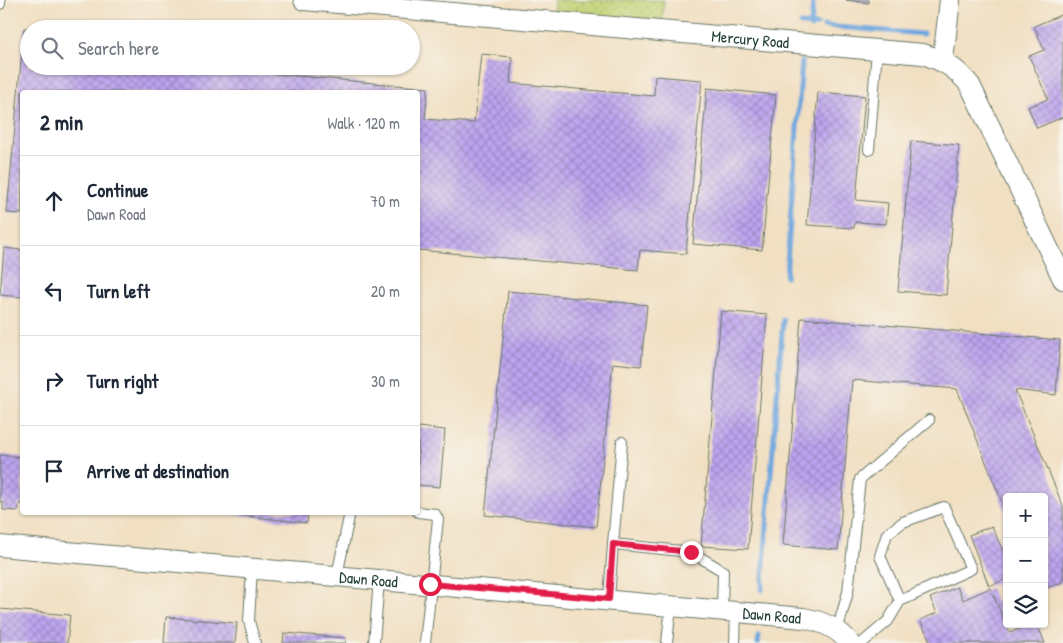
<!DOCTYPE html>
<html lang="en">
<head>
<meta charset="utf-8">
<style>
	:root { --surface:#fff; --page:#f2f2f3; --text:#1f2937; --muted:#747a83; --line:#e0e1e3 }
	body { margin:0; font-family:"Patrick Hand",sans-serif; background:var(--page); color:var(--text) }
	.controls { position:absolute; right:15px; bottom:15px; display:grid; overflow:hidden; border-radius:5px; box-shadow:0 1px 4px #0004 }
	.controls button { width:45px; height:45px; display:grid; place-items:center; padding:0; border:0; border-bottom:1px solid var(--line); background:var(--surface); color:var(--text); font:25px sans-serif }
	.stop { position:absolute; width:15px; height:15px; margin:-11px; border:4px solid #e11d48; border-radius:50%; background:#fff }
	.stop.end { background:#e11d48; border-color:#fff; box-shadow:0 1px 5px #0008 }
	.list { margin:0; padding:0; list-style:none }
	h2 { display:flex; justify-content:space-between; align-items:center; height:65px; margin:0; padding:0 20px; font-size:21px }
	h2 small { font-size:16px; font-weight:400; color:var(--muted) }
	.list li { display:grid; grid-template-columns:32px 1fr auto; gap:15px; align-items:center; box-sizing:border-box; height:90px; padding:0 20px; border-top:1px solid var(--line) }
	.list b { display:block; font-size:19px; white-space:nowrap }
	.list p { margin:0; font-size:16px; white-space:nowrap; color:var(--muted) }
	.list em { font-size:16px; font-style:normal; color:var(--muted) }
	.icon { flex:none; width:28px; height:28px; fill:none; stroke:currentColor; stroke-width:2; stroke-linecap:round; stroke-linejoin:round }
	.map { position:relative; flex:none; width:1063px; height:643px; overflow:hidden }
	.search { position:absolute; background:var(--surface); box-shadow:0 1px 4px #0004; left:20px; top:20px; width:400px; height:55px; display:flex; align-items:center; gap:12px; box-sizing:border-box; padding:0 18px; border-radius:28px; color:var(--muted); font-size:19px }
	.panel { position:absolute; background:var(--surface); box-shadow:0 1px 4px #0004; left:20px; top:90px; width:400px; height:425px; border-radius:5px }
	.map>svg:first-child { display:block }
</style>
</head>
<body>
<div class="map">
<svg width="1063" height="643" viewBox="0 0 1063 643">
	<defs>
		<pattern id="grass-dots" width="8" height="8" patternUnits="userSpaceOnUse" patternTransform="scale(1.25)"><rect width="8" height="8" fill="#c2d376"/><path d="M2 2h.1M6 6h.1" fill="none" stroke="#a6b667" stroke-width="1.8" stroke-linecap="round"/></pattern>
		<pattern id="building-cross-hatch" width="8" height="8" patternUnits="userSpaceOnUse" patternTransform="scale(1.25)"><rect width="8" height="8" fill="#bda4f0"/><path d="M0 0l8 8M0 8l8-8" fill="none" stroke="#9987c3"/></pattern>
	</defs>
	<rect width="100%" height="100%" fill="#f7f3e8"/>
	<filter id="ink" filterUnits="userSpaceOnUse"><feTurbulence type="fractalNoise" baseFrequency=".02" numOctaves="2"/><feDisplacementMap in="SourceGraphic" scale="10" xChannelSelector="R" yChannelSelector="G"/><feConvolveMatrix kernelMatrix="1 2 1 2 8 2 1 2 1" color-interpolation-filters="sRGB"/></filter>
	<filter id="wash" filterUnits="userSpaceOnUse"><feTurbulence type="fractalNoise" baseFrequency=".0096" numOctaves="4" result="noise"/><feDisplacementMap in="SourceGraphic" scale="20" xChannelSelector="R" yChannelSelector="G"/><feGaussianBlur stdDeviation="1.12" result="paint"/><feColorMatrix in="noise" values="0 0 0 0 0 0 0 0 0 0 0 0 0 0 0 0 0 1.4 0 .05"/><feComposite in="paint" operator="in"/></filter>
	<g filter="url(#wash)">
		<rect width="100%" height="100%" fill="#f1dfc1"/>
		<path fill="url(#grass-dots)" stroke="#708855" d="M 554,0 L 664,0 L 662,22 L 553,13 Z"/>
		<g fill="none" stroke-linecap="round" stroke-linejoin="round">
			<g stroke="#70a7de" stroke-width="5">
				<path d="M 801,24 L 817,25"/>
				<path d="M 824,26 L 923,34"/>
				<path d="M 811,27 L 813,0"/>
				<path d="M 786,277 L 802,61"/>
				<path d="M 762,590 L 783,320"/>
				<path d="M 758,643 L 759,636"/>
			</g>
		</g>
		<g id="blocks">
			<g fill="url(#building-cross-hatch)">
				<path d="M 846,0 L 869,0 L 869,3 Z"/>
				<path d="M 1063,14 L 1063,117 L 1037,128 L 1028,107 L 1048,99 L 1029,56 L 1044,50 L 1034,26 Z"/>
				<path d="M 24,28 L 29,28 L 29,66 L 183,66 L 210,69 L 210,66 L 255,66 L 255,72 L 428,88 L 425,119 L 474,123 L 481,54 L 512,57 L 510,83 L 654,96 L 655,76 L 702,80 L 686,254 L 640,250 L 638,270 L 418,250 L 418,92 L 22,92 L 22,214 L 7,213 Z"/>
				<path d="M 707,88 L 776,95 L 762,250 L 693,244 Z"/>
				<path d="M 818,92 L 865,96 L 856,200 L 888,203 L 886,224 L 855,222 L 854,228 L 807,225 Z"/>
				<path d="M 911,141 L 959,145 L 946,295 L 898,291 Z"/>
				<path d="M 4,248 L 22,250 L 22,297 L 0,295 Z"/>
				<path d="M 508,291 L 647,305 L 641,366 L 613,363 L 596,527 L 485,515 Z"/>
				<path d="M 721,311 L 767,315 L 748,549 L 701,546 Z"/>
				<path d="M 801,318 L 1060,340 L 1056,395 L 1015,390 L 1063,506 L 1063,582 L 1044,589 L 1044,497 L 1007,497 L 1007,515 L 957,389 L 852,380 L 838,550 L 783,545 Z"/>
				<path d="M 418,427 L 445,430 L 440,487 L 418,485 Z"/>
				<path d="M 0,455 L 22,457 L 22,504 L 19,504 L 18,511 L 3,510 L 3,502 L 0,502 Z"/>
				<path d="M 212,512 L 308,512 L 307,523 Z"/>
				<path d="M 992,526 L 1007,560 L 1007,579 L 989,586 L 969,535 Z"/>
				<path d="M 957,587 L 963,600 L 990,588 L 1010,633 L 1030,624 L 1037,624 L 1045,643 L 931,643 L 920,620 L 937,613 L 930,598 Z"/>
				<path d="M 0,609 L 70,615 L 67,643 L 0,643 Z"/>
				<path d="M 166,617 L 237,623 L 235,643 L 164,643 Z"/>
				<path d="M 284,633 L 346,638 L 346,643 L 283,643 Z"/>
			</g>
		</g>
	</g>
	<g filter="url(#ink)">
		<use href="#blocks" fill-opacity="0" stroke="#687665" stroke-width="1"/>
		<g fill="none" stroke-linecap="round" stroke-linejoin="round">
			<defs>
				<g id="lane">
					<path d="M 0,4 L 0,0"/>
					<path d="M 869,150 L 877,50"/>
					<path d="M 418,512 L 435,514 L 438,519 L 425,643"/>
					<path d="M 613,544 L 622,442"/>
					<path d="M 252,568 L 249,621 L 255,643"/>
					<path d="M 337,576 L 350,512"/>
					<path d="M 609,599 L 613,544 L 691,552 L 723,571 L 722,610"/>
					<path d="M 837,631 L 848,592 L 860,479 L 929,420"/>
					<path d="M 374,643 L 379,580"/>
					<path d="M 667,643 L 671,605"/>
					<path d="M 735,643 L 736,611"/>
					<path d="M 862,643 L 888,621 L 900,601 L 971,569 L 944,507 L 903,522 L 887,534 L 880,556 L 900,601"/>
				</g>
				<g id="street">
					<path id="s1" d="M 304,0 L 923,54 C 944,61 956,68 970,85 L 1063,279"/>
					<path d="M 943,60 L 950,0"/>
					<path id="s2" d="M 0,546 L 803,618 C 822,621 838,628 850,643"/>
				</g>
			</defs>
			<use href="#lane" stroke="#687665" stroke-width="12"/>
			<use href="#street" stroke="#687665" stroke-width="22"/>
			<use href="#lane" stroke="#fff" stroke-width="10"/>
			<use href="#street" stroke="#fff" stroke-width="20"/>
		</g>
	</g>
	<g fill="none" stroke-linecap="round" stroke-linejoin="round" filter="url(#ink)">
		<path stroke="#e11d48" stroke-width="6" d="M 430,584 L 609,599 L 613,544 L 691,552"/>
	</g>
	<g text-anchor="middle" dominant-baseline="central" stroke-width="5" stroke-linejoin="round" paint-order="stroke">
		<g font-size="16" fill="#1f3d34" stroke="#f7f3e8">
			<text stroke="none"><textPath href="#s1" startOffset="448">Mercury Road</textPath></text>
			<text stroke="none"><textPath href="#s2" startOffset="370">Dawn Road</textPath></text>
			<text stroke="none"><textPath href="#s2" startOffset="775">Dawn Road</textPath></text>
		</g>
	</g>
</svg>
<div class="controls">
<button>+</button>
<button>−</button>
<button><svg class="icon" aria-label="layers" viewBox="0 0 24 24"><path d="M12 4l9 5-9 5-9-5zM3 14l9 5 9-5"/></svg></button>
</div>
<div class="stop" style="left:430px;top:584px"></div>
<div class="stop end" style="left:691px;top:552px"></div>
<div class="search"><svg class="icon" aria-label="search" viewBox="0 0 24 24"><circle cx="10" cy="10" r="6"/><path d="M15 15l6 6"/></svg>Search here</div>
<section class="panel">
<h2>2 min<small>Walk · 120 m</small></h2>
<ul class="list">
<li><svg class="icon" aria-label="ahead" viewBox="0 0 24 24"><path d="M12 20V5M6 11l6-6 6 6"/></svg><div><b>Continue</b><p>Dawn Road</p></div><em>70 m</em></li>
<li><svg class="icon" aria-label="left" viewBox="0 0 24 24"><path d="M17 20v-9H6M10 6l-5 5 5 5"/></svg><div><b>Turn left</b></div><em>20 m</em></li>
<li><svg class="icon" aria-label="right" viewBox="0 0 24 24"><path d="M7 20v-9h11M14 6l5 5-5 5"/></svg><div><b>Turn right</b></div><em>30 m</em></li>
<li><svg class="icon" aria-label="arrive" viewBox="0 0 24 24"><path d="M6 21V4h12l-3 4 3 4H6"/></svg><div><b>Arrive at destination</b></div></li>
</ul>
</section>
</div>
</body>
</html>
